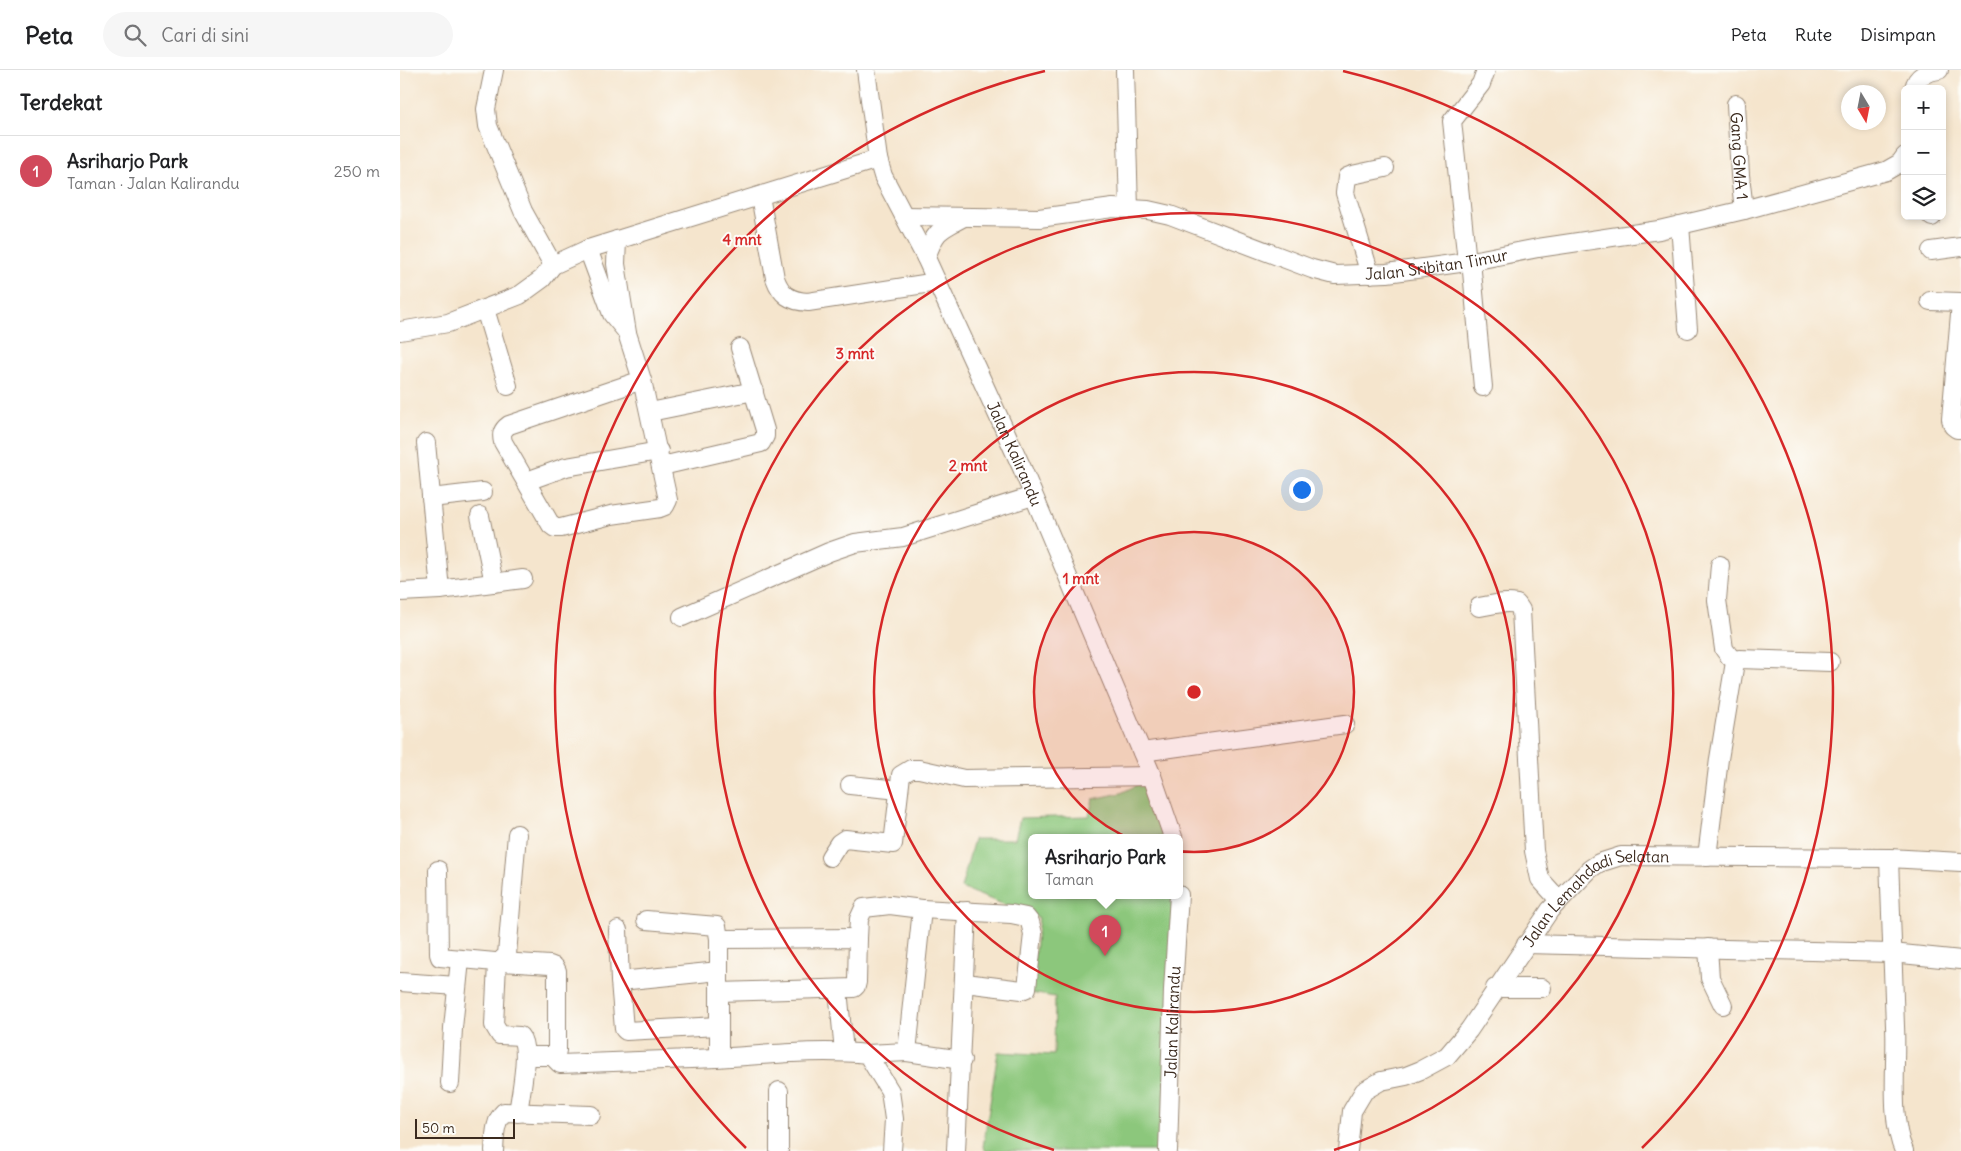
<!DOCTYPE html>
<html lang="id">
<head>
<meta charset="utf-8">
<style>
	:root { --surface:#fff; --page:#f6f6f6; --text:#202124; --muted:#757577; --line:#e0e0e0; --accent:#d1495b }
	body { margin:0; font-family:Delius,sans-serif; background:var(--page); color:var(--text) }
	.controls { position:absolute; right:15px; top:15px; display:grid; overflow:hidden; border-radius:8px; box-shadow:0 2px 8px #0003 }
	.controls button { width:45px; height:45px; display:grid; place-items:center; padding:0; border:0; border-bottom:1px solid var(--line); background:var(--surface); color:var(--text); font:25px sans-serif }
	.compass { position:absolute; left:1441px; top:15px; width:45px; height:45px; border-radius:50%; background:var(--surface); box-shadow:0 2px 8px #0003; rotate:170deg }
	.scale { position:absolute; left:15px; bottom:12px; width:100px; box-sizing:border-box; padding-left:5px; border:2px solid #3b2a1e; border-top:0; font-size:14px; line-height:18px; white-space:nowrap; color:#3b2a1e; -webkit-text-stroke:4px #fdfcf7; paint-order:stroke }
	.you { position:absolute; left:901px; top:419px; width:18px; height:18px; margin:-12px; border:4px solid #fff; border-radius:50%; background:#1a73e8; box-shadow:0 0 0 8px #1a73e833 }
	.badge { display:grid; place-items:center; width:32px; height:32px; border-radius:50%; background:var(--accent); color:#fff; font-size:16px; font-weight:700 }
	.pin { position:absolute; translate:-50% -41px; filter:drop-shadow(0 1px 2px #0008) }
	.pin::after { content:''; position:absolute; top:26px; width:18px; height:15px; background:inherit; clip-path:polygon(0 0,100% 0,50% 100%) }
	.popup { position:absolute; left:628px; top:764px; width:155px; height:65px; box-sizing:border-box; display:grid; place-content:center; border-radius:8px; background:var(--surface); filter:drop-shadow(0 1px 4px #0005); font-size:16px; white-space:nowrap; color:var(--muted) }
	.popup b { font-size:19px; color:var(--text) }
	.popup::after { content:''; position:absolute; left:50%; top:100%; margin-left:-10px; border:10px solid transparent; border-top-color:var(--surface) }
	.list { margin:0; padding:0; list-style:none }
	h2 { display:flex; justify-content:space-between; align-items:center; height:65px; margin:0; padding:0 20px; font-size:21px }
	h2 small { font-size:16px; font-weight:400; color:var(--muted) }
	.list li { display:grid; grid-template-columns:32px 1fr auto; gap:15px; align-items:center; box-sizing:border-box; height:70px; padding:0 20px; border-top:1px solid var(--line) }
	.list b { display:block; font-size:19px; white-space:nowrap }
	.list p { margin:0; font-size:16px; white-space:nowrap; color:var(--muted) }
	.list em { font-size:16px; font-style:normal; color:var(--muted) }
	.icon { flex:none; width:28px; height:28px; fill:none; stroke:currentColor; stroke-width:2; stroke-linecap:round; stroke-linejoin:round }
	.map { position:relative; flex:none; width:1561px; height:1081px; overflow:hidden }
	header { display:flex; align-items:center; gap:30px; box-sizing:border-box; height:70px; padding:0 25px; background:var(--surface); border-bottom:1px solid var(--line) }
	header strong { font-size:24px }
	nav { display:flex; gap:28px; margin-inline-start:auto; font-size:18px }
	.search { width:350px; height:45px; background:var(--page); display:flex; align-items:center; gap:12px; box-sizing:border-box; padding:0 18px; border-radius:28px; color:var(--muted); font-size:19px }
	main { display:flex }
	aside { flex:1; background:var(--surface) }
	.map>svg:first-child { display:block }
</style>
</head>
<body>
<header>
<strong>Peta</strong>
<div class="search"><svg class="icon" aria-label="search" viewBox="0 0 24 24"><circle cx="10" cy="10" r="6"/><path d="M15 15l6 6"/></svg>Cari di sini</div>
<nav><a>Peta</a><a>Rute</a><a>Disimpan</a></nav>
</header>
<main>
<aside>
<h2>Terdekat<small></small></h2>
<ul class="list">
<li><span class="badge">1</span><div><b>Asriharjo Park</b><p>Taman · Jalan Kalirandu</p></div><em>250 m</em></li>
</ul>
</aside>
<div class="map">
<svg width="1561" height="1081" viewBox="0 0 1561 1081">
	<rect width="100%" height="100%" fill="#fdfcf7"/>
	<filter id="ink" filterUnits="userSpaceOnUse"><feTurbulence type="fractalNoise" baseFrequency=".02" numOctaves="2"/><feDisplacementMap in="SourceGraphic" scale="10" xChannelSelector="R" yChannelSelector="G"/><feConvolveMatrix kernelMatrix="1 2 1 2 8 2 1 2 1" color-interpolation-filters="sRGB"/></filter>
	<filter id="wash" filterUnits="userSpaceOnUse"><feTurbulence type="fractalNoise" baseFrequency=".0096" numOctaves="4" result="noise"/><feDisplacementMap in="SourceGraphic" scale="20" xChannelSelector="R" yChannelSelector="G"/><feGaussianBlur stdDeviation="1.12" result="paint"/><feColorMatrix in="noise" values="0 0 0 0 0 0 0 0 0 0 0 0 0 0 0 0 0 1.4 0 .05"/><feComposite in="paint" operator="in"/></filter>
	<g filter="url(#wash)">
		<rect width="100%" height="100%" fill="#f5e5cd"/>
		<path fill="#8cc77c" stroke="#64784d" d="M 747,710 L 769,767 L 631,767 L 631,825 L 777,825 L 767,1081 L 586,1081 L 583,1077 L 598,982 L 654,985 L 655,927 L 630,923 L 639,848 L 561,818 L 574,769 L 615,769 L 620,748 L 689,746 L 693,729 L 721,723 Z"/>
	</g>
	<g filter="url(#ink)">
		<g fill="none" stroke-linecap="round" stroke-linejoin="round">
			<defs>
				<g id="minor">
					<path d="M 94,0 L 86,39 L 88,56 L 123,141 L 153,195"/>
					<path id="s1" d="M 466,0 L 478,89 L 483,106 L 526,188 L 622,398 L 752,706 L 773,767"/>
					<path d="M 725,0 L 729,139"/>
					<path d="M 1514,19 C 1516,5 1527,2 1539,0"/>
					<path id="s2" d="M 1336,34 L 1340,105 L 1344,140"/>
					<path d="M 360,126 L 375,208 C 381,225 390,231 408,232 L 537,212"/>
					<path id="s3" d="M 504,146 L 639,148 L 713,138 L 748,140 L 770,145 L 912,199 L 935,205 L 987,203 L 1067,192 L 1138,178 L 1259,160 L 1344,140 L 1486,101 L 1500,93 L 1505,86"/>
					<path d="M 1531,146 L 1532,147"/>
					<path d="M 1280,155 L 1288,259"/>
					<path d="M 217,170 L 216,194 L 227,263 L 242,310 L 268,430 L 265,436 L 260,438 L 211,445 L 161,458 L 155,458 L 151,455 L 103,372 C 101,364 102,360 109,355 L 242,310"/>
					<path d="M 188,179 L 212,244 L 226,261"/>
					<path d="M 1531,181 L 1561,177"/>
					<path d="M 526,188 C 535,162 537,161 562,148"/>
					<path d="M 1071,191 L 1083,317"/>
					<path d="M 1067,192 L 1052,51 L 1081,14 L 1086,0"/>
					<path d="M 970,204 L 945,123 L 947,107 L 952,105 L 985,98"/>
					<path d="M 1530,231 L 1561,232"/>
					<path d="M 1561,232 L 1551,349 L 1553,356 L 1557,359 L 1561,359"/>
					<path d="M 85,239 L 108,316"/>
					<path d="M 0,261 L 48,253 L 120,225 L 142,209 L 153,195 L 188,179 L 478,89"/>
					<path d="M 250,342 L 354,321"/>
					<path d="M 26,373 L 40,520"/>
					<path d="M 262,396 L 361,373 L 365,366 L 365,360 L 340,278"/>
					<path d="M 127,411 L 166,397 L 259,381"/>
					<path d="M 31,428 L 83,422"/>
					<path d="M 80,446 L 94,513"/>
					<path d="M 1320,495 L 1317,530 L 1324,579 L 1330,587 L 1337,591"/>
					<path d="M 0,522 L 40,520 L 123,509"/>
					<path d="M 1079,537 C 1092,535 1104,531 1117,534 L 1121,540 L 1134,781 L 1140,809 L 1159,830"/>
					<path d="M 282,547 L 429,482 L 455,473 L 503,467 L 633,426"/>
					<path d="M 742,682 L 945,654"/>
					<path d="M 450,715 L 499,720"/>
					<path d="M 430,787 L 439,773 L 445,769 L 493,774 L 501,705 L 511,699 L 519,699 L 564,709 L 752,706"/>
					<path d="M 1307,787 L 1319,689 L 1335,592 L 1339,589 L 1430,592"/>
					<path d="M 1489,788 C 1491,844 1493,900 1495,956 C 1497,993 1489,1048 1504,1081"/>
					<path d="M 38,800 L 39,884 L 40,887 L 95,892 L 97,894 L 94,955 L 100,965 L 120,966 C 131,978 120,1026 118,1043"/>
					<path d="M 522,839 L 611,844 L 626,847 L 630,852 L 633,864 L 627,918 L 622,920 L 565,913"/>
					<path d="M 246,850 L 317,856 L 319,869 L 319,987"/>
					<path d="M 218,860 L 220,911"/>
					<path d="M 458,868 L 459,849 L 464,838 L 490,835 L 522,839 L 507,982 L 467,984"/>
					<path d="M 319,869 L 458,868 L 457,912 L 456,916 L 454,918 L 319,922"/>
					<path d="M 1126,874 L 1492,883 L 1561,890"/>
					<path d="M 1308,878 L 1310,908 L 1323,935"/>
					<path d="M 101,892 L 150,895 L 155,897 L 157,901 L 157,981 L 152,986 L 125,986"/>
					<path d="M 97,894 L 107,885 L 117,764"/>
					<path d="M 0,912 L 57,916"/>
					<path d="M 1095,918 L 1142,918"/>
					<path d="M 438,919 L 444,982"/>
					<path d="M 318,956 L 226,961 L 224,959 L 220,911 L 319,901"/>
					<path d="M 507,982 L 562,990"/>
					<path d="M 152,986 L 160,994 C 212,992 265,990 317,988 C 367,985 417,979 467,984 L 490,1021 L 494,1049 L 492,1081"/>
					<path d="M 50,1013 L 53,958 L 60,890"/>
					<path d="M 379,1021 L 379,1081"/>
					<path d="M 94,1081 C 95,1068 94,1051 104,1042 L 191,1045"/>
					<path d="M 556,1081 L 567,841"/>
					<path id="s4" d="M 768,1081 L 773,920 L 779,825"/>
					<path id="s5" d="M 948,1081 L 952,1041 L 964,1021 L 981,1011 L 1006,1006 L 1021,1000 L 1047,986 L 1069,960 L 1150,840 L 1190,799 L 1199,793 L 1221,786 L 1489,788 L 1561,792"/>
				</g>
			</defs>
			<use href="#minor" stroke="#988876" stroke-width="20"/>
			<use href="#minor" stroke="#fff" stroke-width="18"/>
		</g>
	</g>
	<circle cx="794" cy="622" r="160" fill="#d62828" fill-opacity=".12"/>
	<g fill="none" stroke="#d62828" stroke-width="2.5">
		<circle cx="794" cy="622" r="160"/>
		<circle cx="794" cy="622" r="320"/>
		<path d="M654 1080A479 479 0 1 1 934 1080"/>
		<path d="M346 1078A639 639 0 0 1 645 1M943 1A639 639 0 0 1 1242 1078"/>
	</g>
	<g text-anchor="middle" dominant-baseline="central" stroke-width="4" stroke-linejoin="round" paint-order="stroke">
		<g font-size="16" fill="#3b2a1e" stroke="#fdfcf7">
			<text stroke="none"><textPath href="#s2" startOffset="52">Gang GMA 1</textPath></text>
			<text stroke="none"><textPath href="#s3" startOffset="545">Jalan Sribitan Timur</textPath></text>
			<text stroke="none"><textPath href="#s1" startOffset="415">Jalan Kalirandu</textPath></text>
			<text stroke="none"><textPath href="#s5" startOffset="382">Jalan Lemahdadi Selatan</textPath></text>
			<text stroke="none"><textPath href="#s4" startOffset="129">Jalan Kalirandu</textPath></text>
		</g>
	</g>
	<circle cx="794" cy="622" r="8" fill="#d62828" stroke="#fdfcf7" stroke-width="2.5"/>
	<g font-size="15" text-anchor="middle" font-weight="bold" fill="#d62828" stroke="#fdfcf7" stroke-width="4" stroke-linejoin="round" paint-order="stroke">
		<text x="342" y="175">4 mnt</text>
		<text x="455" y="289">3 mnt</text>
		<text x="568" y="401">2 mnt</text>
		<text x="681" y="514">1 mnt</text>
	</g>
</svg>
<div class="controls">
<button>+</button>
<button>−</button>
<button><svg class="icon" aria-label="layers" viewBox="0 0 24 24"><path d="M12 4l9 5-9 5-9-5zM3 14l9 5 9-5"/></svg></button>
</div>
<svg class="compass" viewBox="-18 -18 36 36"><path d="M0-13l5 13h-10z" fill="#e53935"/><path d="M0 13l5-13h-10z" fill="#757577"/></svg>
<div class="scale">50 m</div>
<div class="you"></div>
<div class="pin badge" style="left:705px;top:886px">1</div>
<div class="popup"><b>Asriharjo Park</b>Taman</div>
</div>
</main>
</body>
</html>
